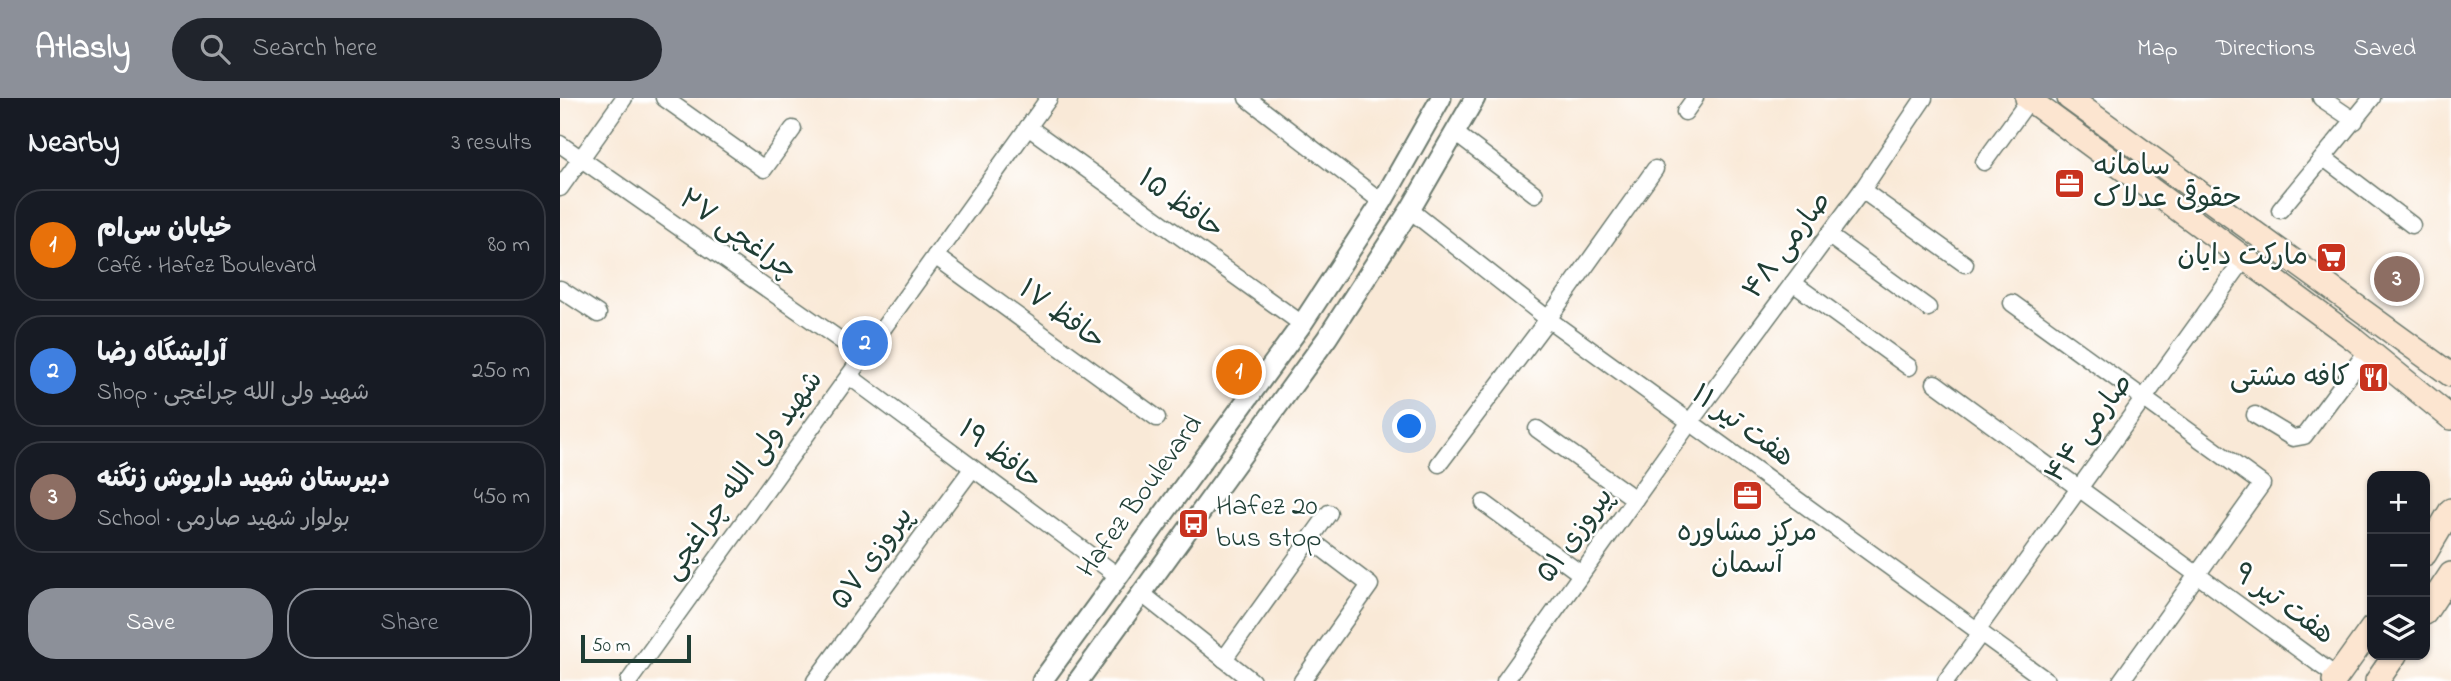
<!DOCTYPE html>
<html lang="en">
<head>
<meta charset="utf-8">
<style>
	:root { --surface:#171b24; --page:#20242c; --text:#f1f3f6; --muted:#9ea1a6; --line:#363941; --accent:#8c9099 }
	body { margin:0; font-family:"Indie Flower","Playpen Sans Arabic",sans-serif; background:var(--page); color:var(--text) }
	.controls { position:absolute; right:21px; bottom:21px; display:grid; overflow:hidden; border-radius:14px; box-shadow:0 2px 5px #0004 }
	.controls button { width:63px; height:63px; display:grid; place-items:center; padding:0; border:0; border-bottom:2px solid var(--line); background:var(--surface); color:var(--text); font:35px sans-serif }
	.scale { position:absolute; left:21px; bottom:18px; width:110px; box-sizing:border-box; padding-left:7px; border:4px solid #1f3d34; border-top:0; font-size:19px; line-height:24px; white-space:nowrap; color:#1f3d34; -webkit-text-stroke:5px #fff; paint-order:stroke }
	.you { position:absolute; left:850px; top:329px; width:24px; height:24px; margin:-18px; border:5px solid #fff; border-radius:50%; background:#1a73e8; box-shadow:0 0 0 10px #1a73e833 }
	.badge { display:grid; place-items:center; width:46px; height:46px; border-radius:50%; background:var(--accent); color:#fff; font-size:23px; font-weight:700 }
	.pin { position:absolute; translate:-50% -50%; border:4px solid #fff; box-shadow:0 2px 7px #0006 }
	.list { margin:0; padding:0; list-style:none }
	h2 { display:flex; justify-content:space-between; align-items:center; height:91px; margin:0; padding:0 28px; font-size:30px }
	h2 small { font-size:23px; font-weight:400; color:var(--muted) }
	.list li { display:grid; grid-template-columns:46px 1fr auto; gap:21px; align-items:center; box-sizing:border-box; height:112px; margin:0 14px 14px; padding:0 14px; border:2px solid var(--line); border-radius:28px }
	.list b { display:block; font-size:26px; white-space:nowrap }
	.list p { margin:0; font-size:23px; white-space:nowrap; color:var(--muted) }
	.list em { font-size:23px; font-style:normal; color:var(--muted) }
	.actions { display:flex; gap:14px; padding:21px 28px }
	.actions a { flex:1; padding:16px 0; border:2px solid var(--accent); border-radius:28px; text-align:center; font-size:24px; color:var(--accent) }
	.actions .main { background:var(--accent); color:#fff }
	.icon { flex:none; width:38px; height:38px; fill:none; stroke:currentColor; stroke-width:2; stroke-linecap:round; stroke-linejoin:round }
	.map { position:relative; flex:none; width:1891px; height:583px; overflow:hidden }
	header { display:flex; align-items:center; gap:42px; box-sizing:border-box; height:98px; padding:0 35px; background:var(--accent); color:#fff }
	header strong { font-size:33px }
	nav { display:flex; gap:38px; margin-inline-start:auto; font-size:24px }
	.search { width:490px; height:63px; background:var(--page); display:flex; align-items:center; gap:18px; box-sizing:border-box; padding:0 24px; border-radius:38px; color:var(--muted); font-size:26px }
	main { display:flex }
	aside { flex:1; background:var(--surface) }
	.map>svg:first-child { display:block }
</style>
</head>
<body>
<header>
<strong>Atlasly</strong>
<div class="search"><svg class="icon" aria-label="search" viewBox="0 0 24 24"><circle cx="10" cy="10" r="6"/><path d="M15 15l6 6"/></svg>Search here</div>
<nav><a>Map</a><a>Directions</a><a>Saved</a></nav>
</header>
<main>
<aside>
<h2>Nearby<small>3 results</small></h2>
<ul class="list">
<li><span class="badge" style="background:#e8710a">1</span><div><b>خیابان سی‌ام</b><p>Café · Hafez Boulevard</p></div><em>80 m</em></li>
<li><span class="badge" style="background:#3f7fe0">2</span><div><b>آرایشگاه رضا</b><p>Shop · شهید ولی الله چراغچی</p></div><em>250 m</em></li>
<li><span class="badge" style="background:#8d6e63">3</span><div><b>دبیرستان شهید داریوش زنگنه</b><p>School · بولوار شهید صارمی</p></div><em>450 m</em></li>
</ul>
<div class="actions"><a class="main">Save</a><a>Share</a></div>
</aside>
<div class="map">
<svg width="1891" height="583" viewBox="0 0 1891 583">
	<rect width="100%" height="100%" fill="#fff"/>
	<filter id="ink" filterUnits="userSpaceOnUse"><feTurbulence type="fractalNoise" baseFrequency=".0143" numOctaves="2"/><feDisplacementMap in="SourceGraphic" scale="14" xChannelSelector="R" yChannelSelector="G"/><feConvolveMatrix kernelMatrix="1 2 1 2 8 2 1 2 1" color-interpolation-filters="sRGB"/></filter>
	<filter id="wash" filterUnits="userSpaceOnUse"><feTurbulence type="fractalNoise" baseFrequency=".00686" numOctaves="4" result="noise"/><feDisplacementMap in="SourceGraphic" scale="28" xChannelSelector="R" yChannelSelector="G"/><feGaussianBlur stdDeviation="1.57" result="paint"/><feColorMatrix in="noise" values="0 0 0 0 0 0 0 0 0 0 0 0 0 0 0 0 0 1.4 0 .05"/><feComposite in="paint" operator="in"/></filter>
	<g filter="url(#wash)">
		<rect width="100%" height="100%" fill="#f9e9d7"/>
	</g>
	<g filter="url(#ink)">
		<g fill="none" stroke-linecap="round" stroke-linejoin="round">
			<defs>
				<g id="minor">
					<path d="M 104,0 L 204,71 L 233,31"/>
					<path d="M 687,0 L 822,104"/>
					<path d="M 1761,0 L 1795,23"/>
					<path d="M 1125,14 L 1135,0"/>
					<path d="M 468,29 L 742,226"/>
					<path d="M 895,35 L 975,96"/>
					<path d="M 0,46 L 303,258"/>
					<path d="M 1764,60 L 1852,127"/>
					<path d="M 1424,64 L 1469,2"/>
					<path d="M 0,90 L 64,0"/>
					<path d="M 1302,92 L 1405,166"/>
					<path d="M 850,112 L 988,221 L 1487,583"/>
					<path d="M 1720,112 L 1812,0"/>
					<path d="M 1268,137 L 1368,210"/>
					<path d="M 375,158 L 597,320"/>
					<path d="M 1233,185 L 1349,269"/>
					<path d="M 0,191 L 38,216"/>
					<path d="M 1452,205 L 1702,386 L 1561,583"/>
					<path d="M 289,278 L 558,478"/>
					<path d="M 1375,285 L 1777,579"/>
					<path d="M 1695,317 L 1733,340 L 1744,338 L 1808,252"/>
					<path d="M 977,331 L 1075,401"/>
					<path d="M 879,366 L 988,221 L 1095,71"/>
					<path d="M 924,405 L 1021,476"/>
					<path d="M 581,495 L 692,583"/>
					<path d="M 1417,532 L 1685,160"/>
					<path d="M 664,561 L 769,415"/>
					<path d="M 69,583 L 489,0"/>
					<path d="M 255,583 L 412,371"/>
					<path d="M 742,583 L 810,487 L 751,442"/>
					<path d="M 945,583 L 1130,324 L 1302,92 L 1364,0"/>
					<path d="M 1386,583 L 1421,535"/>
				</g>
				<g id="tertiary">
					<path d="M 482,583 L 742,226 L 822,104 L 881,0"/>
					<path d="M 518,583 L 767,240 L 850,112 L 915,0"/>
				</g>
				<g id="secondary">
					<path d="M 1467,0 L 1794,241 L 1891,320"/>
					<path d="M 1509,0 L 1891,277"/>
					<path d="M 1865,456 L 1891,412"/>
					<path d="M 1865,515 L 1891,476"/>
					<path d="M 1774,583 L 1812,530"/>
					<path d="M 1817,583 L 1835,557"/>
				</g>
			</defs>
			<use href="#minor" stroke="#6b796d" stroke-width="19"/>
			<use href="#tertiary" stroke="#6b796d" stroke-width="23"/>
			<use href="#secondary" stroke="#6b796d" stroke-width="26"/>
			<use href="#minor" stroke="#fff" stroke-width="16"/>
			<use href="#tertiary" stroke="#fff" stroke-width="19"/>
			<use href="#secondary" stroke="#fce5d0" stroke-width="23"/>
		</g>
	</g>
	<defs>
		<symbol id="office-square" viewBox="-11 -11 22 22"><rect x="-9" y="-9" width="18" height="18" rx="4" fill="#c8321e" stroke="#fff"/><path d="M-6-3h4V-5.5h4V-3h4V5H-6ZM-1-4.5V-3h2v-1.5ZM-6 0V1H6V0Z" fill="#fff"/></symbol>
		<symbol id="supermarket-square" viewBox="-11 -11 22 22"><rect x="-9" y="-9" width="18" height="18" rx="4" fill="#c8321e" stroke="#fff"/><path d="M-6-5.5h2.5l.6 2H6L4.5 2H-2.5L-4.4-4H-6ZM-1.5 3.2a1.3 1.3 0 1 0 .1 0ZM3 3.2a1.3 1.3 0 1 0 .1 0Z" fill="#fff"/></symbol>
		<symbol id="restaurant-square" viewBox="-11 -11 22 22"><rect x="-9" y="-9" width="18" height="18" rx="4" fill="#c8321e" stroke="#fff"/><path d="M-5-6h1v4h1v-4h1v4h1v-4h1v5L-1.5 .5V6h-2V.5L-5-1ZM5-6V6H3V1.5H1.5Q1.5-4 5-6Z" fill="#fff"/></symbol>
		<symbol id="bus-square" viewBox="-11 -11 22 22"><rect x="-9" y="-9" width="18" height="18" rx="4" fill="#c8321e" stroke="#fff"/><path d="M-5-6H5V4H4V6H2V4H-2V6H-4V4H-5ZM-3.5-4V0h7V-4ZM-3.5 1.2v1.5H-2V1.2ZM2 1.2v1.5H3.5V1.2Z" fill="#fff"/></symbol>
	</defs>
	<g fill-rule="evenodd">
		<use href="#office-square" x="1492" y="68" width="35" height="35"/>
		<use href="#supermarket-square" x="1754" y="142" width="35" height="35"/>
		<use href="#restaurant-square" x="1796" y="262" width="35" height="35"/>
		<use href="#office-square" x="1170" y="380" width="35" height="35"/>
		<use href="#bus-square" x="616" y="408" width="35" height="35"/>
	</g>
	<g text-anchor="middle" dominant-baseline="central" stroke-width="5" stroke-linejoin="round" paint-order="stroke">
		<g font-size="28" fill="#1f3d34" stroke="#fff" text-anchor="start">
			<text x="1533" y="69">سامانه<tspan x="1533" dy="32">حقوقی عدلاک</tspan></text>
			<text x="1748" y="159" text-anchor="end">مارکت دایان</text>
			<text x="1790" y="280" text-anchor="end">کافه مشتی</text>
			<text x="656" y="409">Hafez 20<tspan x="656" dy="32">bus stop</tspan></text>
			<text x="1187" y="435" text-anchor="middle">مرکز مشاوره<tspan x="1187" dy="32">آسمان</tspan></text>
		</g>
		<g font-size="28" fill="#1f3d34" stroke="#fff">
			<text transform="translate(620 107) rotate(36)">حافظ ۱۵</text>
			<text transform="translate(177 138) rotate(35)">چراغچی ۲۷</text>
			<text transform="translate(1228 148) rotate(-53)">صارمی ۴۸</text>
			<text transform="translate(501 218) rotate(36)">حافظ ۱۷</text>
			<text transform="translate(1182 329) rotate(36)">هفت تیر ۱۱</text>
			<text transform="translate(1530 331) rotate(-54)">صارمی ۴۴</text>
			<text transform="translate(439 358) rotate(37)">حافظ ۱۹</text>
			<text transform="translate(184 378) rotate(-54)">شهید ولی الله چراغچی</text>
			<text transform="translate(581 399) rotate(-54)">Hafez Boulevard</text>
			<text transform="translate(1016 438) rotate(-54)">پیروزی ۵۱</text>
			<text transform="translate(313 461) rotate(-54)">پیروزی ۵۷</text>
			<text transform="translate(1723 507) rotate(36)">هفت تیر ۹</text>
		</g>
	</g>
</svg>
<div class="controls">
<button>+</button>
<button>−</button>
<button><svg class="icon" aria-label="layers" viewBox="0 0 24 24"><path d="M12 4l9 5-9 5-9-5zM3 14l9 5 9-5"/></svg></button>
</div>
<div class="scale">50 m</div>
<div class="you"></div>
<div class="pin badge" style="left:679px;top:274px;background:#e8710a">1</div>
<div class="pin badge" style="left:305px;top:245px;background:#3f7fe0">2</div>
<div class="pin badge" style="left:1837px;top:181px;background:#8d6e63">3</div>
</div>
</main>
</body>
</html>
